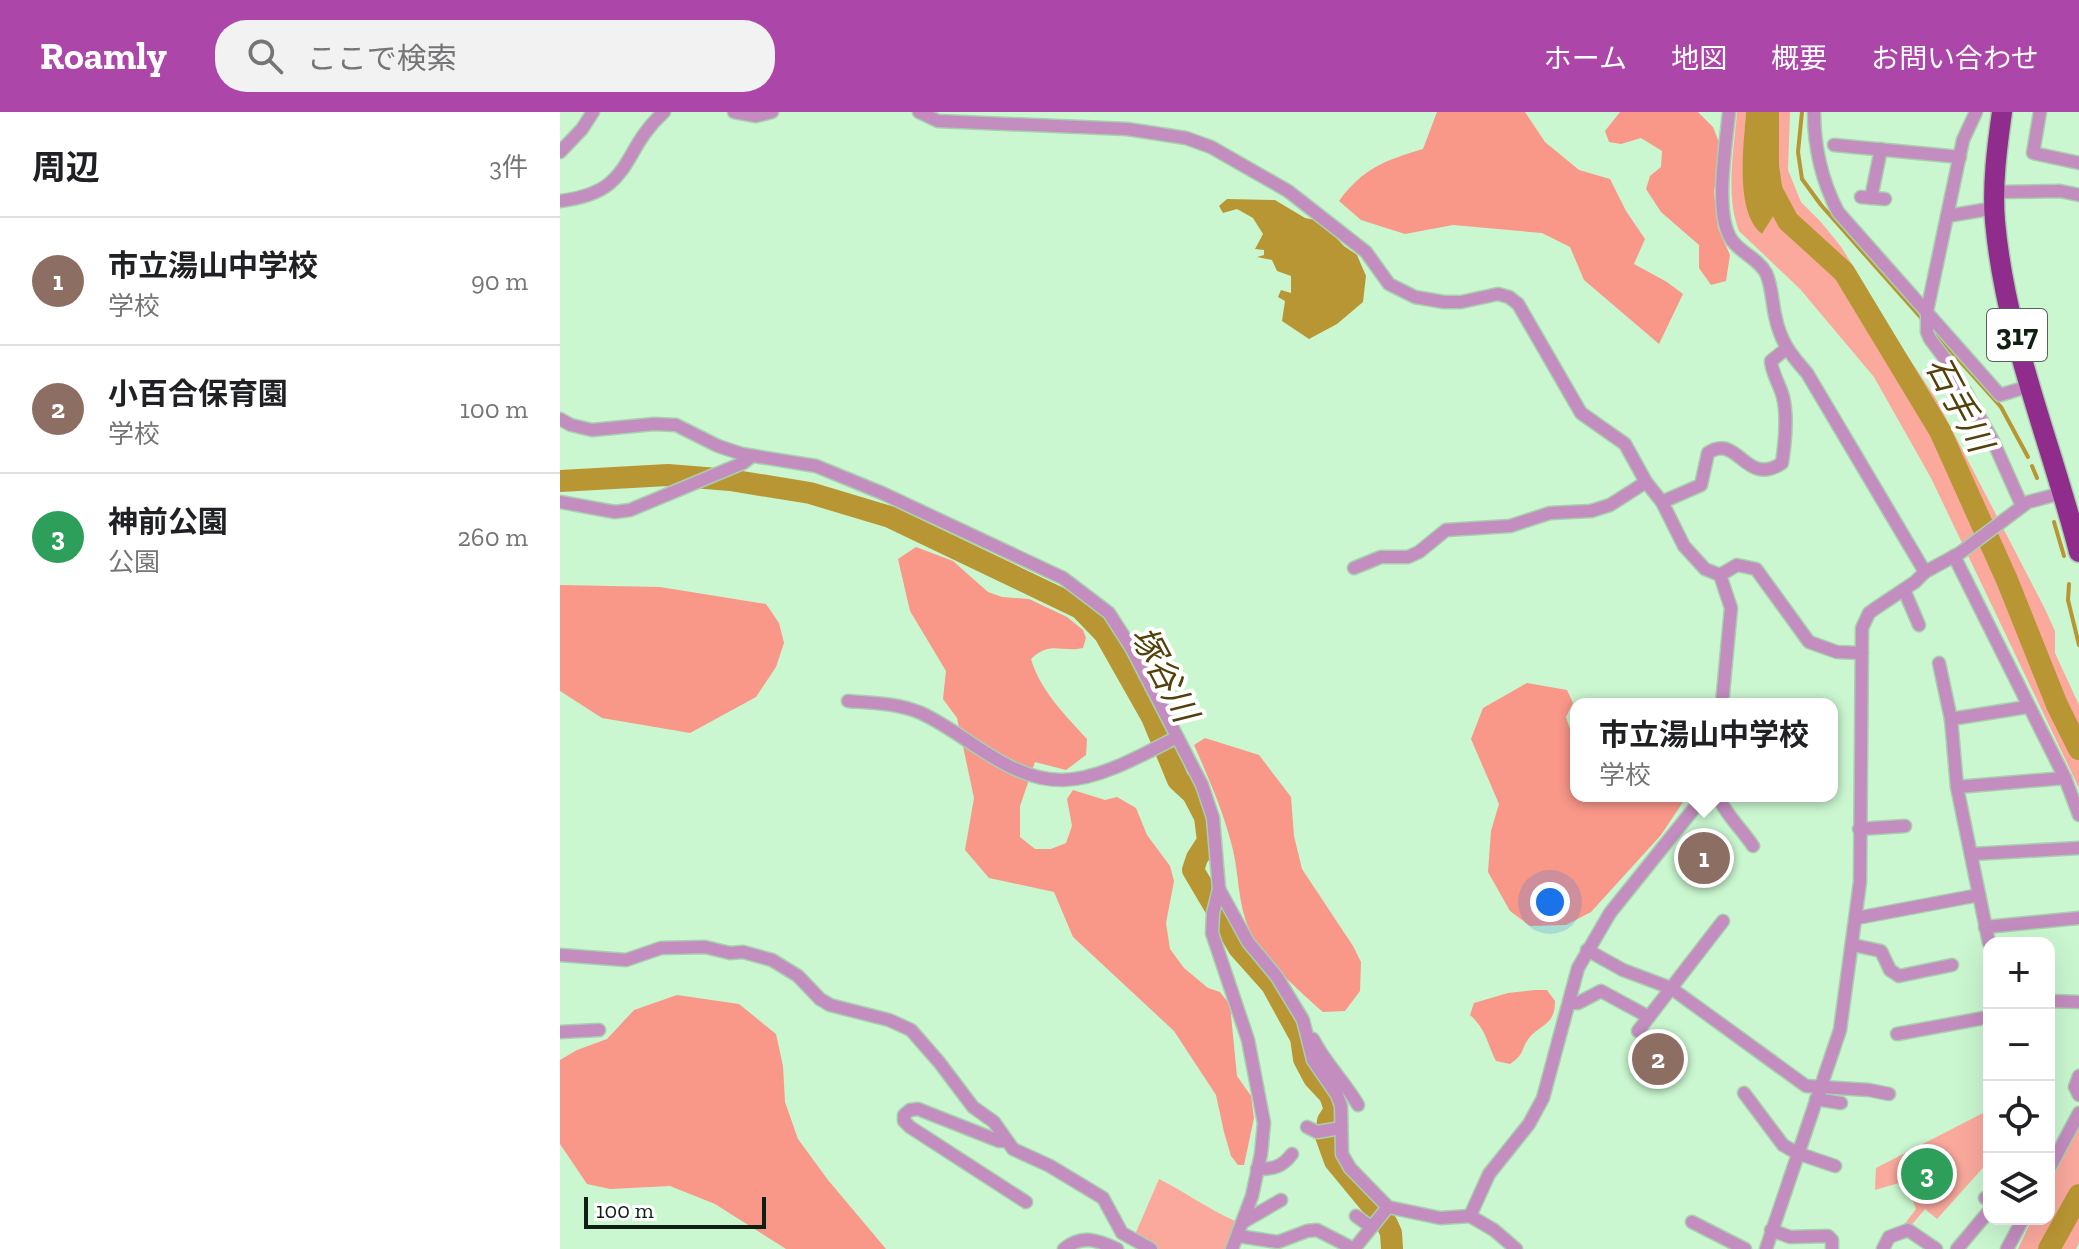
<!DOCTYPE html>
<html lang="ja">
<head>
<meta charset="utf-8">
<style>
	:root { --surface:#fff; --page:#f2f2f2; --text:#202124; --muted:#757577; --line:#e0e0e0; --accent:#ad46a9 }
	body { margin:0; font-family:"Zilla Slab","Noto Sans JP",serif; background:var(--page); color:var(--text) }
	.controls { position:absolute; right:24px; bottom:24px; display:grid; overflow:hidden; border-radius:16px; box-shadow:0 8px 32px #0002 }
	.controls button { width:72px; height:72px; display:grid; place-items:center; padding:0; border:0; border-bottom:2px solid var(--line); background:var(--surface); color:var(--text); font:40px sans-serif }
	.scale { position:absolute; left:24px; bottom:20px; width:182px; box-sizing:border-box; padding-left:8px; border:4px solid #0f2012; border-top:0; font-size:22px; line-height:28px; white-space:nowrap; color:#0f2012; -webkit-text-stroke:6px #fff; paint-order:stroke }
	.you { position:absolute; left:990px; top:790px; width:28px; height:28px; margin:-20px; border:6px solid #fff; border-radius:50%; background:#1a73e8; box-shadow:0 0 0 12px #1a73e833 }
	.badge { display:grid; place-items:center; width:52px; height:52px; border-radius:50%; background:var(--accent); color:#fff; font-size:26px; font-weight:700 }
	.pin { position:absolute; translate:-50% -50%; border:4px solid #fff; box-shadow:0 2px 8px #0006 }
	.popup { position:absolute; left:1010px; top:586px; width:268px; height:104px; box-sizing:border-box; display:grid; place-content:center; border-radius:16px; background:var(--surface); filter:drop-shadow(0 2px 6px #0005); font-size:26px; white-space:nowrap; color:var(--muted) }
	.popup b { font-size:30px; color:var(--text) }
	.popup::after { content:''; position:absolute; left:50%; top:100%; margin-left:-16px; border:16px solid transparent; border-top-color:var(--surface) }
	.list { margin:0; padding:0; list-style:none }
	h2 { display:flex; justify-content:space-between; align-items:center; height:104px; margin:0; padding:0 32px; font-size:34px }
	h2 small { font-size:26px; font-weight:400; color:var(--muted) }
	.list li { display:grid; grid-template-columns:52px 1fr auto; gap:24px; align-items:center; box-sizing:border-box; height:128px; padding:0 32px; border-top:2px solid var(--line) }
	.list b { display:block; font-size:30px; white-space:nowrap }
	.list p { margin:0; font-size:26px; white-space:nowrap; color:var(--muted) }
	.list em { font-size:26px; font-style:normal; color:var(--muted) }
	.icon { flex:none; width:44px; height:44px; fill:none; stroke:currentColor; stroke-width:2; stroke-linecap:round; stroke-linejoin:round }
	.map { position:relative; flex:none; width:1519px; height:1137px; overflow:hidden }
	header { display:flex; align-items:center; gap:48px; box-sizing:border-box; height:112px; padding:0 40px; background:var(--accent); color:#fff }
	header strong { font-size:38px }
	nav { display:flex; gap:44px; margin-inline-start:auto; font-size:28px }
	.search { width:560px; height:72px; background:var(--page); display:flex; align-items:center; gap:20px; box-sizing:border-box; padding:0 28px; border-radius:32px; color:var(--muted); font-size:30px }
	main { display:flex }
	aside { flex:1; background:var(--surface) }
	.map>svg:first-child { display:block }
</style>
</head>
<body>
<header>
<strong>Roamly</strong>
<div class="search"><svg class="icon" aria-label="search" viewBox="0 0 24 24"><circle cx="10" cy="10" r="6"/><path d="M15 15l6 6"/></svg>ここで検索</div>
<nav><a>ホーム</a><a>地図</a><a>概要</a><a>お問い合わせ</a></nav>
</header>
<main>
<aside>
<h2>周辺<small>3件</small></h2>
<ul class="list">
<li><span class="badge" style="background:#8d6e63">1</span><div><b>市立湯山中学校</b><p>学校</p></div><em>90 m</em></li>
<li><span class="badge" style="background:#8d6e63">2</span><div><b>小百合保育園</b><p>学校</p></div><em>100 m</em></li>
<li><span class="badge" style="background:#2e9e5b">3</span><div><b>神前公園</b><p>公園</p></div><em>260 m</em></li>
</ul>
</aside>
<div class="map">
<svg width="1519" height="1137" viewBox="0 0 1519 1137">
	<rect width="100%" height="100%" fill="#caf7d0"/>
	<g fill="#fba99d">
		<path d="M 1177,0 L 1186,0 C 1184,28 1179,104 1202,122 L 1224,87 L 1219,52 L 1219,0 L 1230,0 L 1228,58 L 1241,90 L 1261,110 L 1282,136 L 1337,228 L 1376,287 L 1484,495 L 1495,519 L 1495,541 L 1519,593 L 1519,676 L 1371,366 L 1314,265 L 1240,177 L 1179,119 C 1165,82 1174,39 1177,0 Z"/>
		<path d="M 1427,999 L 1429,1049 L 1377,1107 L 1365,1097 L 1349,1116 L 1341,1117 L 1356,1097 L 1346,1069 L 1315,1078 L 1316,1056 Z"/>
		<path d="M 1519,1016 L 1519,1131 L 1516,1137 L 1458,1137 L 1472,1107 L 1489,1107 L 1489,1071 Z"/>
		<path d="M 599,1067 C 625,1080 648,1097 675,1109 L 669,1137 L 597,1137 L 574,1125 Z"/>
	</g>
	<g fill="#f99789">
		<path d="M 877,0 L 965,0 L 985,30 L 1019,58 L 1050,67 L 1066,99 L 1085,127 L 1074,152 L 1107,170 L 1123,182 L 1099,232 L 1024,168 L 1010,135 L 982,121 L 893,113 L 845,122 L 801,108 L 779,89 C 803,56 826,48 863,37 Z"/>
		<path d="M 1060,0 L 1138,0 L 1153,15 L 1161,35 L 1154,80 L 1158,116 L 1170,143 L 1166,169 L 1151,173 L 1139,156 L 1139,133 L 1101,100 L 1086,77 L 1090,64 L 1101,55 L 1102,39 L 1081,26 L 1061,32 L 1049,30 L 1045,19 Z"/>
		<path d="M 356,435 L 393,449 L 428,480 L 442,485 L 469,487 L 507,505 L 523,518 L 526,526 L 523,536 C 501,541 491,528 471,547 C 480,578 505,603 527,627 L 526,643 L 506,658 L 475,650 L 460,694 L 460,725 L 475,737 L 491,737 L 506,731 L 512,714 L 507,687 L 513,678 L 545,688 L 557,685 L 576,696 L 587,723 L 610,754 L 614,769 L 606,811 L 610,837 L 624,856 L 648,876 L 660,880 L 670,893 L 677,964 L 691,984 L 694,1006 L 684,1053 L 678,1053 L 671,1044 L 664,1020 L 656,983 L 614,919 L 513,825 L 494,780 L 429,766 L 405,738 L 414,686 L 397,606 L 383,587 L 386,559 L 350,499 L 338,447 Z"/>
		<path d="M 0,473 L 100,475 L 206,492 L 219,511 L 224,531 L 216,555 L 196,585 L 130,621 L 42,606 L 0,579 Z"/>
		<path d="M 967,571 L 1007,578 L 1013,591 L 1006,605 L 1010,617 L 1016,617 L 1016,684 L 1127,684 L 1101,723 L 1031,800 L 1006,813 L 970,814 L 950,799 L 928,760 L 931,719 L 939,692 L 911,627 L 923,596 Z"/>
		<path d="M 645,626 L 699,643 L 731,685 L 734,724 L 742,757 L 793,834 L 801,850 L 800,879 L 785,899 L 763,900 C 741,881 700,844 689,817 C 678,792 679,764 673,738 C 664,701 649,667 634,633 Z"/>
		<path d="M 974,878 L 987,878 L 995,889 C 995,913 982,911 969,926 C 960,938 966,941 950,952 L 936,949 C 927,931 926,917 910,903 L 914,891 L 948,881 Z"/>
		<path d="M 117,883 L 179,892 L 216,922 L 223,954 L 225,990 L 238,1027 L 268,1068 L 326,1137 L 226,1137 L 155,1092 L 110,1074 L 50,1077 L 27,1072 L 0,1032 L 0,948 L 17,938 L 47,927 L 74,898 Z"/>
	</g>
	<g fill="#b99634">
		<path d="M 1186,0 L 1219,0 L 1219,52 L 1224,87 L 1202,122 C 1174,100 1184,32 1186,0 Z"/>
		<path d="M 667,87 L 715,88 L 745,106 L 760,109 L 784,134 L 797,143 L 806,164 L 803,190 L 777,212 L 749,227 L 722,209 L 725,189 L 718,185 L 721,178 L 731,181 L 731,164 L 717,159 L 712,148 L 697,145 L 704,143 L 704,138 L 695,137 L 703,122 L 693,106 L 677,97 L 663,101 L 659,94 Z"/>
	</g>
	<g fill="none" stroke-linecap="round" stroke-linejoin="round">
		<g stroke="#b99634" stroke-width="4">
			<path d="M 1242,0 L 1238,40 L 1242,67 L 1261,93 L 1363,208"/>
			<path d="M 1372,218 L 1441,295 L 1468,345"/>
			<path d="M 1472,354 L 1477,366"/>
			<path d="M 1494,410 L 1504,444"/>
			<path d="M 1509,472 L 1508,488 L 1519,533"/>
		</g>
		<g stroke="#b99634" stroke-width="22">
			<path d="M 1206,68 L 1228,109 L 1284,160 L 1380,319 L 1447,468 L 1497,593 L 1519,637"/>
			<path d="M 0,369 L 108,363 L 170,368 L 250,381 L 330,405 L 520,496 L 545,522 L 592,605 L 618,668 L 633,682 L 645,705 L 648,729 L 637,746 L 633,758 L 679,836 L 712,873 L 741,926 L 744,947 L 754,966 L 770,983 L 775,998 L 768,1009 L 766,1024 L 775,1049 L 827,1112 L 831,1121 L 832,1137"/>
			<path d="M 1489,1137 L 1519,1083"/>
		</g>
		<defs>
			<g id="minor">
				<path d="M 174,0 L 196,4 L 212,0"/>
				<path d="M 359,0 L 378,9 L 567,17 L 626,26 L 651,35 L 728,79 L 806,140 L 829,172 L 855,185 L 884,190 L 901,190 L 938,182 L 949,185 L 958,192 L 1021,301 L 1065,332 L 1086,370 L 1102,390 L 1124,434 L 1145,457 L 1160,463 L 1171,496 L 1162,592"/>
				<path d="M 1169,0 C 1166,33 1154,100 1171,127 C 1180,141 1198,146 1206,161 C 1212,174 1212,190 1215,203 C 1220,229 1230,242 1247,261 L 1365,460"/>
				<path d="M 1254,0 C 1254,35 1262,69 1278,100 L 1440,283 L 1470,274"/>
				<path d="M 1416,0 L 1403,28 L 1367,199 L 1367,220 L 1370,227 L 1392,256 L 1433,329 L 1462,394"/>
				<path d="M 1480,0 L 1473,41 L 1519,51"/>
				<path d="M 1274,33 L 1400,45"/>
				<path d="M 0,40 L 22,17 L 33,0"/>
				<path d="M 1435,80 L 1500,79 L 1519,83"/>
				<path d="M 1301,85 L 1325,87"/>
				<path d="M 1311,86 L 1321,37"/>
				<path d="M 0,89 C 75,80 59,40 104,0"/>
				<path d="M 1387,104 L 1435,96"/>
				<path d="M 0,307 L 11,313 L 32,318 L 94,312 L 116,313 L 158,334 L 182,342 L 256,354 L 322,381 L 503,466 L 549,501 L 572,537 L 642,673 L 653,706 L 659,777 L 653,801 L 652,821 L 688,928 L 704,1011 L 701,1042 L 692,1084 L 672,1137"/>
				<path d="M 0,390 L 55,400 L 70,398 L 183,351 L 192,344"/>
				<path d="M 1102,390 L 1141,373 L 1148,341 C 1178,320 1185,376 1222,351 C 1225,331 1228,305 1223,285 C 1220,273 1212,262 1211,249 L 1226,237"/>
				<path d="M 1394,444 L 1505,666 L 1519,703"/>
				<path d="M 794,456 L 821,445 L 848,445 L 859,440 L 886,418 L 950,414 L 990,401 L 1031,399 L 1050,393 L 1086,370"/>
				<path d="M 1160,463 L 1177,453 L 1196,457 L 1249,530 L 1277,540 L 1302,541"/>
				<path d="M 1344,478 L 1359,513"/>
				<path d="M 1379,551 L 1391,607 L 1397,675 L 1429,831"/>
				<path d="M 288,589 C 313,591 338,591 361,601 C 407,622 449,669 503,668 C 541,667 584,642 617,625"/>
				<path d="M 1391,607 L 1467,595"/>
				<path d="M 1397,675 L 1505,666"/>
				<path d="M 1158,684 C 1165,702 1182,717 1193,734"/>
				<path d="M 1299,717 L 1345,714"/>
				<path d="M 1412,742 L 1519,736"/>
				<path d="M 659,777 L 688,830 L 717,865 L 743,908 L 753,948 L 777,983 L 781,994 L 782,1042 L 790,1056 L 828,1095 L 880,1106 L 910,1104 L 934,1118 L 956,1137"/>
				<path d="M 1297,806 L 1419,783"/>
				<path d="M 1425,815 L 1519,806"/>
				<path d="M 1293,833 L 1321,839 L 1330,858 L 1339,864 L 1392,853"/>
				<path d="M 1027,838 L 1063,858 L 1111,876 L 1246,974 L 1309,978 L 1329,982"/>
				<path d="M 0,843 L 66,848 L 101,836 L 145,835 L 170,841 L 183,840 L 212,848 L 238,864 L 260,887 L 270,893 L 329,908 L 351,918 L 379,950 L 413,995 L 434,1010 L 453,1037 L 490,1054 L 543,1086 L 562,1121 L 591,1137"/>
				<path d="M 1489,889 L 1519,890"/>
				<path d="M 1010,891 L 1018,891 L 1041,879 L 1089,905"/>
				<path d="M 1078,919 L 1163,809"/>
				<path d="M 0,920 L 39,918"/>
				<path d="M 1337,922 L 1429,905"/>
				<path d="M 753,927 C 765,951 784,969 798,993"/>
				<path d="M 1519,964 L 1515,975 L 1519,983"/>
				<path d="M 1184,981 L 1223,1033 L 1237,1041 L 1275,1054"/>
				<path d="M 1256,987 L 1281,991"/>
				<path d="M 747,1015 L 757,1020 L 781,1016"/>
				<path d="M 447,1029 L 439,1029 L 358,997 L 350,998 L 344,1003 L 344,1009 L 350,1015 L 466,1090"/>
				<path d="M 697,1057 C 714,1057 722,1055 732,1042"/>
				<path d="M 1489,1057 L 1519,1001"/>
				<path d="M 1425,1086 L 1429,1089"/>
				<path d="M 796,1104 L 811,1115"/>
				<path d="M 910,1104 L 929,1062 L 969,1012 L 983,986 L 1018,856 L 1050,801 L 1144,684"/>
				<path d="M 683,1110 L 721,1088"/>
				<path d="M 1132,1110 L 1185,1137"/>
				<path d="M 1211,1118 L 1230,1125 L 1268,1124 L 1272,1128 L 1272,1137"/>
				<path d="M 678,1124 L 718,1130 L 747,1119 L 757,1118 L 794,1137"/>
				<path d="M 504,1137 C 522,1122 537,1128 557,1137"/>
				<path d="M 794,1137 L 828,1095"/>
				<path d="M 1206,1137 L 1280,918 L 1300,770 L 1302,516 L 1309,501 L 1316,496 L 1355,470 L 1365,460 L 1400,441 L 1468,390 L 1502,381"/>
				<path d="M 1323,1137 L 1329,1125 L 1348,1118 L 1376,1137"/>
				<path d="M 1397,1137 L 1429,1099"/>
				<path d="M 1447,1137 L 1463,1107"/>
			</g>
			<path id="trunk" d="M 1442,0 C 1437,35 1432,74 1435,109 C 1445,223 1491,330 1519,440"/>
		</defs>
		<use href="#minor" stroke="#a8d0ae" stroke-width="15"/>
		<use href="#trunk" stroke="#a8d0ae" stroke-width="23"/>
		<use href="#minor" stroke="#c48dc0" stroke-width="12"/>
		<use href="#trunk" stroke="#8f2c8c" stroke-width="20"/>
	</g>
	<g text-anchor="middle" dominant-baseline="central" stroke-width="8" stroke-linejoin="round" paint-order="stroke">
		<rect fill="#fff" stroke="#576359" stroke-width="2" x="1427" y="197" width="60" height="52" rx="6"/>
		<g font-size="30" font-weight="bold" fill="#0f2012">
			<text x="1457" y="223">317</text>
		</g>
		<g font-size="34" font-style="italic" fill="#53410b" stroke="#fff">
			<text transform="translate(1399 292) rotate(62)">石手川</text>
			<text transform="translate(604 562) rotate(62)">塚谷川</text>
		</g>
	</g>
</svg>
<div class="controls">
<button>+</button>
<button>−</button>
<button><svg class="icon" aria-label="locate" viewBox="0 0 24 24"><circle cx="12" cy="12" r="6"/><path d="M12 2v4M12 18v4M2 12h4M18 12h4"/></svg></button>
<button><svg class="icon" aria-label="layers" viewBox="0 0 24 24"><path d="M12 4l9 5-9 5-9-5zM3 14l9 5 9-5"/></svg></button>
</div>
<div class="scale">100 m</div>
<div class="you"></div>
<div class="pin badge" style="left:1144px;top:746px;background:#8d6e63">1</div>
<div class="popup"><b>市立湯山中学校</b>学校</div>
<div class="pin badge" style="left:1098px;top:947px;background:#8d6e63">2</div>
<div class="pin badge" style="left:1367px;top:1062px;background:#2e9e5b">3</div>
</div>
</main>
</body>
</html>
